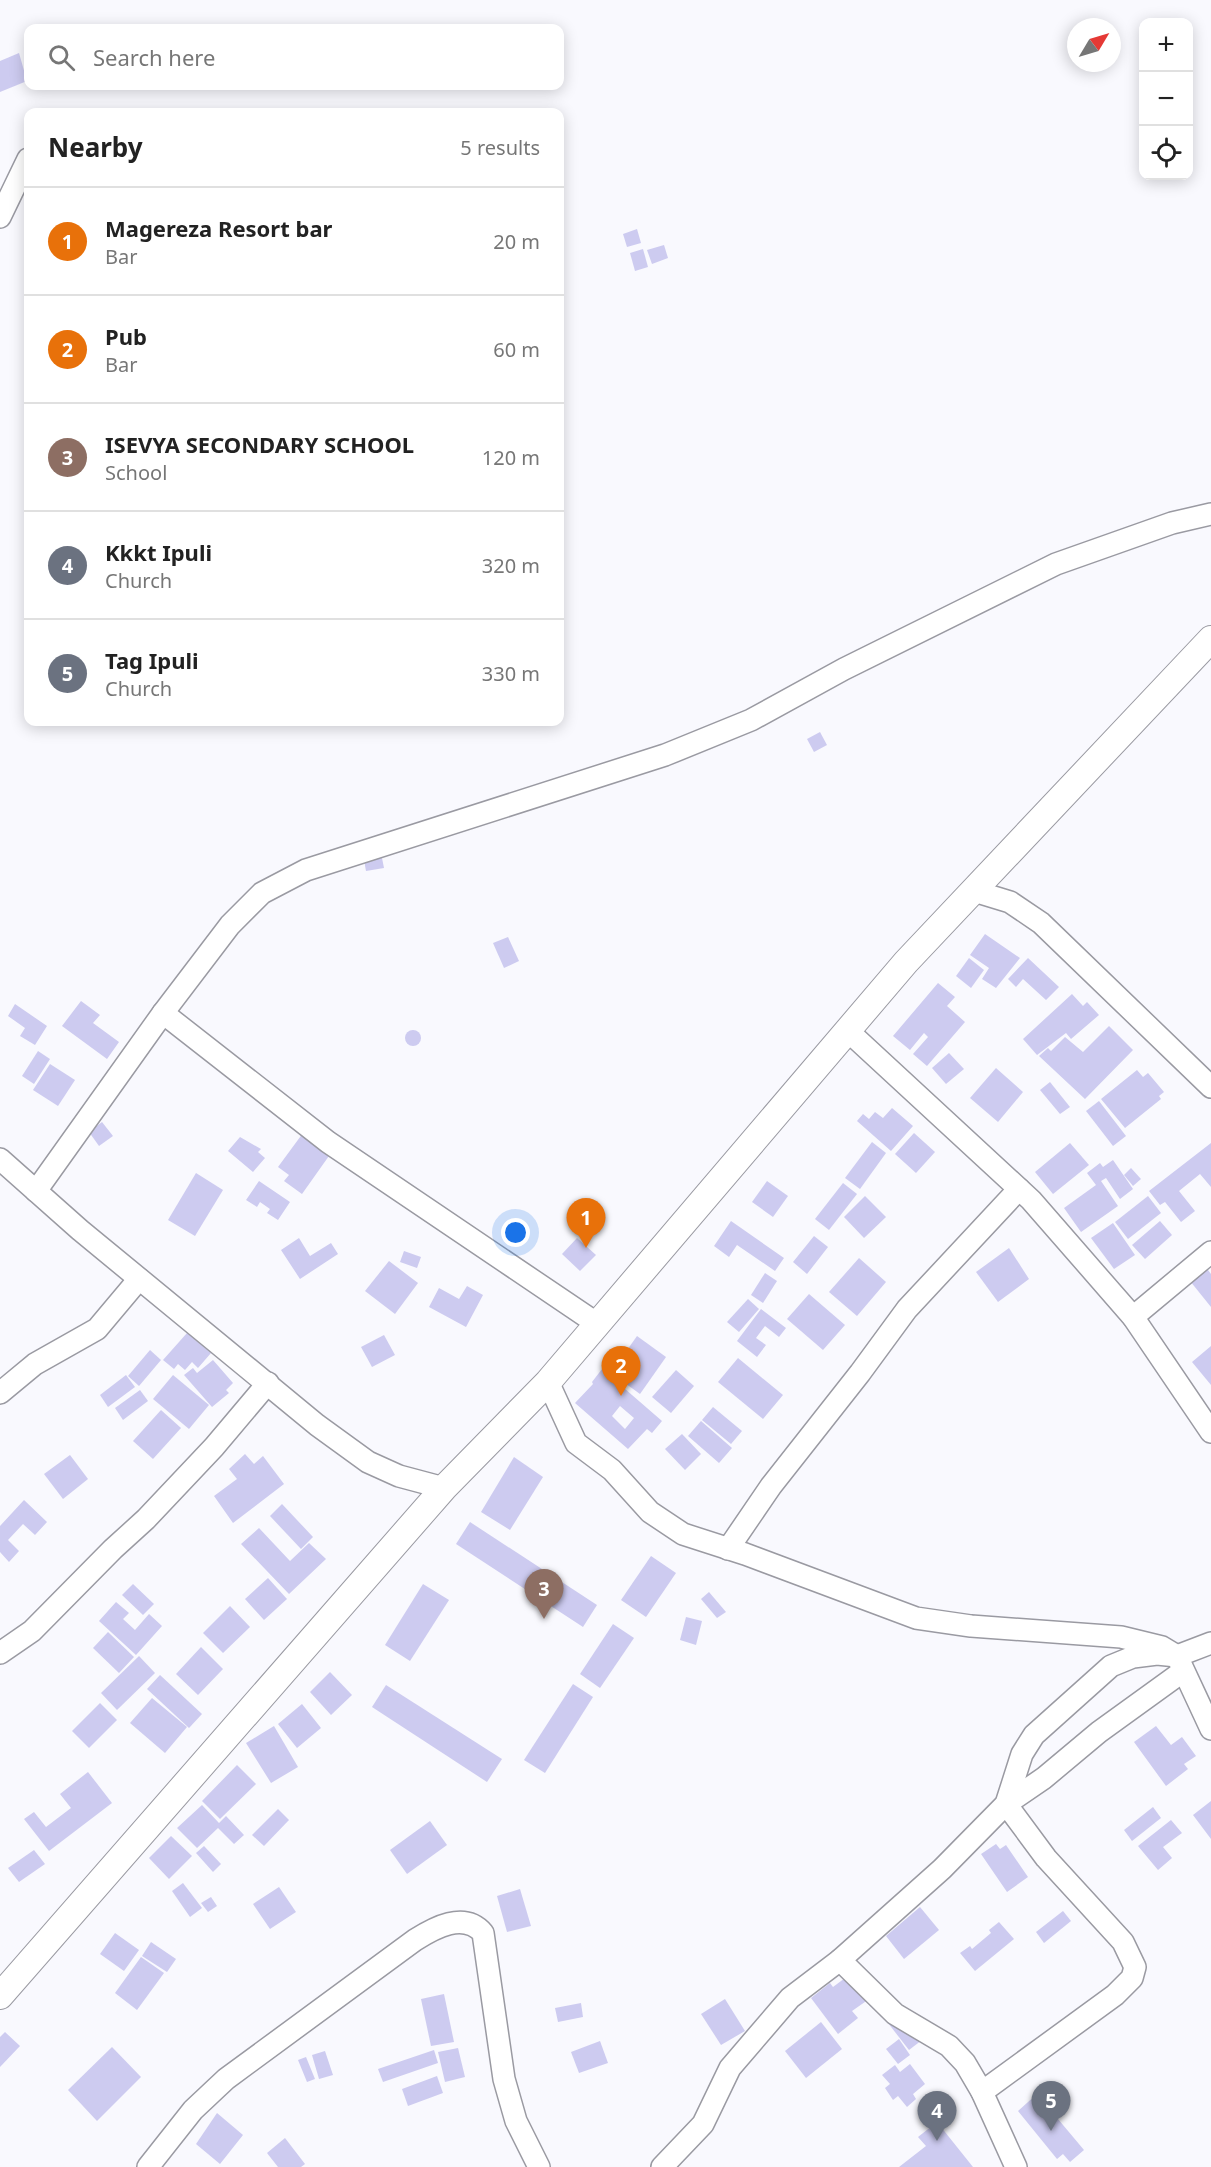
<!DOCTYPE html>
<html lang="en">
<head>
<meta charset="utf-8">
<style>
	:root { --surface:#fff; --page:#f6f6f6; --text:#222; --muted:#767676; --line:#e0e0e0; --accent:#111827 }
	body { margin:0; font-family:"Noto Sans",sans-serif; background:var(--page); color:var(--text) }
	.controls { position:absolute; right:18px; top:18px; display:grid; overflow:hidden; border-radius:12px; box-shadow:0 3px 15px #0003 }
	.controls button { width:54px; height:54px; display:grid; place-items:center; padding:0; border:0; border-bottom:2px solid var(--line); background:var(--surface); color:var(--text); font:30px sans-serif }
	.compass { position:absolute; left:1067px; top:18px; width:54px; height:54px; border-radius:50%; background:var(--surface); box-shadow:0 3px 15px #0003; rotate:52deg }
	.you { position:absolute; left:516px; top:1233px; width:21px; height:21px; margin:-15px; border:4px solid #fff; border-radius:50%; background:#1a73e8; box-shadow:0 0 0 9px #1a73e833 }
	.badge { display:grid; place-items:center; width:39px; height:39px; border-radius:50%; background:var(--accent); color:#fff; font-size:20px; font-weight:700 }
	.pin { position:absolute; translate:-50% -50px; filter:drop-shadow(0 2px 3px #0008) }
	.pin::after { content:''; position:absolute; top:32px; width:21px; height:18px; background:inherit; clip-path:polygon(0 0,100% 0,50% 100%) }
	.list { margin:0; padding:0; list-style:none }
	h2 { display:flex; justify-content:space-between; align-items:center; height:78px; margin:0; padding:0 24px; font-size:26px }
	h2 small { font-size:20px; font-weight:400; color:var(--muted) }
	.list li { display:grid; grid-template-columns:39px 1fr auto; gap:18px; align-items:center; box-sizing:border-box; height:108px; padding:0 24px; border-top:2px solid var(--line) }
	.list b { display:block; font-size:22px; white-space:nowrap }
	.list p { margin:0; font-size:20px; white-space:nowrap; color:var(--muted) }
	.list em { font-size:20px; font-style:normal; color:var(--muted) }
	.icon { flex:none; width:33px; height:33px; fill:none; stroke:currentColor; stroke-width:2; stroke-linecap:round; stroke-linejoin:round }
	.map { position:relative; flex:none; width:1211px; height:2167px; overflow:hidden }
	.search { position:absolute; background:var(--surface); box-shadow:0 3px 15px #0003; left:24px; top:24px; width:540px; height:66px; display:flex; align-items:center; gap:15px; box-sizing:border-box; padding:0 21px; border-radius:12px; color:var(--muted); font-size:22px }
	.panel { position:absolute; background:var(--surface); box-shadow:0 3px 15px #0003; left:24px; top:108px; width:540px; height:618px; border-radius:12px }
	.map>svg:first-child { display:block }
</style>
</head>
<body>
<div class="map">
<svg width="1211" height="2167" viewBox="0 0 1211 2167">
	<rect width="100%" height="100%" fill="#f9f9fe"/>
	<g fill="#cdcbf0" fill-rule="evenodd">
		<path d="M 19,53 L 27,81 L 0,92 L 0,61 Z"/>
		<path d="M 637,229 L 641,243 L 627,247 L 623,234 Z"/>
		<path d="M 664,245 L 668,258 L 652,264 L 647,250 Z"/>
		<path d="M 643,249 L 648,267 L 635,271 L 630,253 Z"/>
		<path d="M 820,732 L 827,745 L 814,752 L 807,739 Z"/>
		<path d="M 382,858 L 384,868 L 366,871 L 364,860 Z"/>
		<path d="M 985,934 L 1020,958 L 996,988 L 982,979 L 989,968 L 970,955 Z"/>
		<path d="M 508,937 L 519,961 L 504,968 L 493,943 Z"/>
		<path d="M 969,958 L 984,970 L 971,988 L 956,976 Z"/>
		<path d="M 1028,958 L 1059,987 L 1046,1000 L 1023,979 L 1016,987 L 1008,979 Z"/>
		<path d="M 938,983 L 955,997 L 947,1006 L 965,1022 L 927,1066 L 913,1054 L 928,1037 L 924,1033 L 910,1050 L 893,1036 Z"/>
		<path d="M 1072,994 L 1083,1006 L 1087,1002 L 1099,1015 L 1071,1039 L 1066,1033 L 1037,1055 L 1023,1039 Z"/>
		<path d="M 81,1001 L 100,1015 L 93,1023 L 119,1042 L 107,1059 L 62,1026 Z"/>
		<path d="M 15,1004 L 47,1026 L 35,1045 L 20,1036 L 25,1028 L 8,1016 Z"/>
		<path d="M 1109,1026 L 1133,1050 L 1085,1099 L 1039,1056 L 1048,1048 L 1051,1051 L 1065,1037 L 1083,1052 Z"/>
		<circle cx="413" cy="1038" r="8"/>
		<path d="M 38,1051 L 50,1059 L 34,1084 L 22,1076 Z"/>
		<path d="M 949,1053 L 964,1069 L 946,1084 L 932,1068 Z"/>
		<path d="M 50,1064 L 75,1080 L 58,1106 L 33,1090 Z"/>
		<path d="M 996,1068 L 1023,1092 L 998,1122 L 970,1098 Z"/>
		<path d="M 1137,1070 L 1143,1077 L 1148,1073 L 1164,1092 L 1159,1096 L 1161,1099 L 1125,1128 L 1101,1099 Z"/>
		<path d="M 1050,1082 L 1070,1107 L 1060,1114 L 1040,1090 Z"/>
		<path d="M 1099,1101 L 1126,1136 L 1113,1146 L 1086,1111 Z"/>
		<path d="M 892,1108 L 913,1126 L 891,1151 L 857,1121 L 863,1114 L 869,1119 L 875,1112 L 883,1118 Z"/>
		<path d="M 102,1122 L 113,1136 L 99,1146 L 89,1132 Z"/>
		<path d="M 303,1133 L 336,1146 L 302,1194 L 284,1181 L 289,1175 L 278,1167 Z"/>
		<path d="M 914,1133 L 935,1152 L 916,1173 L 895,1154 Z"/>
		<path d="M 240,1137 L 261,1149 L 258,1152 L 265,1158 L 253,1172 L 228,1151 Z"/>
		<path d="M 872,1142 L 886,1153 L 860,1189 L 845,1178 Z"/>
		<path d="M 1070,1143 L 1089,1165 L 1053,1194 L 1035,1172 Z"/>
		<path d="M 1211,1143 L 1211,1187 L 1200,1174 L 1179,1191 L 1195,1211 L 1181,1222 L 1165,1202 L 1160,1205 L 1149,1191 Z"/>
		<path d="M 1113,1160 L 1133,1189 L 1120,1199 L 1106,1178 L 1101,1181 L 1118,1206 L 1081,1232 L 1064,1208 L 1096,1185 L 1087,1173 L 1100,1163 L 1103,1167 Z"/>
		<path d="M 1131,1168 L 1141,1179 L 1133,1186 L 1124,1175 Z"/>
		<path d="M 196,1173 L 223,1190 L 195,1236 L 168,1220 Z"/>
		<path d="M 259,1181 L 290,1202 L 278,1220 L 267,1213 L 270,1209 L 260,1202 L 257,1207 L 246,1200 Z"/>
		<path d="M 767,1181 L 788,1196 L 773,1217 L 752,1202 Z"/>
		<path d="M 843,1183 L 857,1194 L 829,1230 L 815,1219 Z"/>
		<path d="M 865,1196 L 886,1217 L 864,1238 L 844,1217 Z"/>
		<path d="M 1148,1196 L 1161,1213 L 1128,1239 L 1115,1222 Z"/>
		<path d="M 731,1221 L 784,1258 L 775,1271 L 737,1245 L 729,1257 L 714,1246 Z"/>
		<path d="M 1160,1221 L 1172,1235 L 1145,1259 L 1132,1245 Z"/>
		<path d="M 1113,1223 L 1135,1255 L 1114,1269 L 1091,1238 Z"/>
		<path d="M 814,1236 L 828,1247 L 807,1274 L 793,1262 Z"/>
		<path d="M 299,1238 L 310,1256 L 331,1243 L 338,1254 L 300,1279 L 281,1250 Z"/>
		<path d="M 577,1238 L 596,1255 L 580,1271 L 562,1254 Z"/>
		<path d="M 1009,1248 L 1029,1279 L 998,1302 L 976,1272 Z"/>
		<path d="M 404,1251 L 421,1257 L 417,1268 L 400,1262 Z"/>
		<path d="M 859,1258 L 886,1282 L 857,1316 L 829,1292 Z"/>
		<path d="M 389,1261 L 418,1283 L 395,1314 L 365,1291 Z"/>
		<path d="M 1202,1262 L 1211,1274 L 1211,1307 L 1186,1276 Z"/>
		<path d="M 765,1273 L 777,1281 L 763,1303 L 751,1295 Z"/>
		<path d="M 467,1286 L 483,1295 L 466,1327 L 429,1307 L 439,1288 L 459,1299 Z"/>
		<path d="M 809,1294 L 845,1325 L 823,1350 L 787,1319 Z"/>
		<path d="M 748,1299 L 759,1309 L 739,1332 L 727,1322 Z"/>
		<path d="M 761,1309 L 786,1328 L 779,1337 L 765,1326 L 756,1338 L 766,1345 L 757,1357 L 737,1341 Z"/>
		<path d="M 187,1333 L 211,1353 L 198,1368 L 192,1362 L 185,1370 L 178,1364 L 174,1369 L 163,1360 Z"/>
		<path d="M 384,1335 L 395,1355 L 372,1367 L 361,1347 Z"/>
		<path d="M 637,1336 L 666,1357 L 640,1394 L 611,1373 Z"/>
		<path d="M 1211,1346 L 1211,1385 L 1192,1362 Z"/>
		<path d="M 150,1350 L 161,1360 L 139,1386 L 128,1376 Z"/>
		<path d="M 738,1358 L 783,1395 L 763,1419 L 718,1382 Z"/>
		<path d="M 213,1360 L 233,1383 L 226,1390 L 229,1393 L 212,1407 L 184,1375 L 193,1368 L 197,1373 Z"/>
		<path d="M 602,1369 L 662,1421 L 652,1433 L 647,1429 L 628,1449 L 575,1403 L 593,1384 L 592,1382 ZM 620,1406 L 634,1418 L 625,1429 L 612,1416 Z"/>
		<path d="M 676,1370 L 694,1386 L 671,1413 L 652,1397 Z"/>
		<path d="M 126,1375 L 135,1387 L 108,1407 L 100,1395 Z"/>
		<path d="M 173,1375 L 209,1405 L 189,1429 L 153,1399 Z"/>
		<path d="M 140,1390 L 148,1401 L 123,1420 L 115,1408 Z"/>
		<path d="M 713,1407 L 742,1431 L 731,1444 L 702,1420 Z"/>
		<path d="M 161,1410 L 181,1428 L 153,1459 L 133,1441 Z"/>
		<path d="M 701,1421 L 732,1448 L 719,1463 L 688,1436 Z"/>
		<path d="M 682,1434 L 701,1454 L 685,1470 L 665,1449 Z"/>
		<path d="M 245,1454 L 254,1464 L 263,1456 L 284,1484 L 233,1523 L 214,1496 L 237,1479 L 229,1469 Z"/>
		<path d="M 70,1455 L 88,1479 L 63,1499 L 44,1474 Z"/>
		<path d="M 514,1457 L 543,1477 L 510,1530 L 481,1512 Z"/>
		<path d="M 24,1500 L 47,1522 L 35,1535 L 23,1524 L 8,1540 L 19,1551 L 9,1562 L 0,1552 L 0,1526 Z"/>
		<path d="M 282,1504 L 313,1537 L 301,1549 L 270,1516 Z"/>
		<path d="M 470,1522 L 597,1605 L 583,1627 L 456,1544 Z"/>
		<path d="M 259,1528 L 290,1561 L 309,1543 L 326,1559 L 289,1594 L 241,1544 Z"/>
		<path d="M 651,1556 L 676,1573 L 646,1617 L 621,1600 Z"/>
		<path d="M 268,1578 L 287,1599 L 264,1620 L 245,1599 Z"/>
		<path d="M 133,1584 L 154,1604 L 143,1615 L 122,1595 Z"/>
		<path d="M 423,1584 L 449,1600 L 410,1661 L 385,1645 Z"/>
		<path d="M 709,1592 L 726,1612 L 717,1618 L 701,1599 Z"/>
		<path d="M 116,1602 L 129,1613 L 123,1619 L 135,1630 L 149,1614 L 162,1626 L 136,1655 L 99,1621 Z"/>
		<path d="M 230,1606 L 250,1627 L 223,1653 L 203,1633 Z"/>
		<path d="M 686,1617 L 702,1621 L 696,1645 L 680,1640 Z"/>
		<path d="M 613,1624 L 634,1638 L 600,1688 L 580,1674 Z"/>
		<path d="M 108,1632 L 134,1657 L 119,1673 L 93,1648 Z"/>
		<path d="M 201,1647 L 223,1669 L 198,1695 L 176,1674 Z"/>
		<path d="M 139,1656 L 155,1673 L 117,1710 L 101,1693 Z"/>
		<path d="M 330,1672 L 352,1695 L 331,1715 L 310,1692 Z"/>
		<path d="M 160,1675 L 202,1714 L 189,1728 L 147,1689 Z"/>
		<path d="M 573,1684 L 593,1697 L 545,1773 L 524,1760 Z"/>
		<path d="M 386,1685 L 502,1759 L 487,1782 L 372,1707 Z"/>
		<path d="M 152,1698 L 187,1727 L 165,1753 L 130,1723 Z"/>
		<path d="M 100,1703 L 117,1720 L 89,1748 L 72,1731 Z"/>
		<path d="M 302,1704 L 321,1728 L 297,1748 L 278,1724 Z"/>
		<path d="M 274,1726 L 298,1767 L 271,1783 L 246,1743 Z"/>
		<path d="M 1156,1726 L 1171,1745 L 1182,1737 L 1196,1756 L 1184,1764 L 1188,1769 L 1166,1786 L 1134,1742 Z"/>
		<path d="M 237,1765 L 256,1784 L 220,1819 L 202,1801 Z"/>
		<path d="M 88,1772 L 112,1803 L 49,1851 L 24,1819 L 34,1812 L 46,1827 L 71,1808 L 60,1794 Z"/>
		<path d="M 1211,1801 L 1211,1839 L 1193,1815 Z"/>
		<path d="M 202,1805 L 219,1823 L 226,1816 L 244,1835 L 234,1844 L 218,1828 L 197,1848 L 177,1828 Z"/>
		<path d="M 1153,1807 L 1161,1818 L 1132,1841 L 1124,1830 Z"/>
		<path d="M 278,1809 L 289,1820 L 264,1846 L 252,1835 Z"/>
		<path d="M 1171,1820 L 1182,1833 L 1163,1847 L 1172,1858 L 1158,1870 L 1138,1846 Z"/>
		<path d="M 430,1821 L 447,1845 L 407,1874 L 390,1850 Z"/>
		<path d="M 171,1836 L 192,1856 L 169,1879 L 149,1858 Z"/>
		<path d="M 996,1844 L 1000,1849 L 1006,1845 L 1028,1877 L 1007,1892 L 981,1854 Z"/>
		<path d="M 204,1846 L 221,1864 L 213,1872 L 196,1853 Z"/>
		<path d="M 34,1850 L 45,1864 L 19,1882 L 8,1868 Z"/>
		<path d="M 183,1883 L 202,1908 L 190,1917 L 172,1891 Z"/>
		<path d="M 279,1887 L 296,1912 L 270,1929 L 253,1904 Z"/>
		<path d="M 520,1889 L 531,1926 L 507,1932 L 497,1896 Z"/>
		<path d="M 211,1897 L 217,1906 L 208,1912 L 201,1903 Z"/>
		<path d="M 920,1907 L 939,1930 L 904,1959 L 886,1936 Z"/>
		<path d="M 1063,1911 L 1071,1921 L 1044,1943 L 1036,1932 Z"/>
		<path d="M 999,1922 L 1014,1939 L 975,1971 L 960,1953 L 970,1946 L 972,1949 L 991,1933 L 989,1930 Z"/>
		<path d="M 115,1933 L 139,1950 L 124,1971 L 100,1954 Z"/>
		<path d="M 151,1942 L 176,1959 L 167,1972 L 142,1956 Z"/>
		<path d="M 141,1957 L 164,1973 L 137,2010 L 115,1993 Z"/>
		<path d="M 853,1972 L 872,1997 L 852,2011 L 858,2018 L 838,2034 L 811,1998 L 830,1983 L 833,1987 Z"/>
		<path d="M 444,1994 L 454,2042 L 431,2046 L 421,1999 Z"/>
		<path d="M 725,1999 L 745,2031 L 721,2045 L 701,2014 Z"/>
		<path d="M 581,2003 L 583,2017 L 558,2022 L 555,2008 Z"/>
		<path d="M 901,2013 L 922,2040 L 909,2050 L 888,2023 Z"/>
		<path d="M 821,2022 L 842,2049 L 806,2078 L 785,2051 Z"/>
		<path d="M 5,2032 L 20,2046 L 0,2067 L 0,2037 Z"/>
		<path d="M 899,2039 L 910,2055 L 898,2064 L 886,2049 Z"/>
		<path d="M 600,2041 L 608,2063 L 579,2073 L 571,2052 Z"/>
		<path d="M 112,2047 L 141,2077 L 97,2121 L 68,2090 Z"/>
		<path d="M 458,2048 L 465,2077 L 445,2082 L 438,2052 Z"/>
		<path d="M 434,2050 L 438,2063 L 383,2082 L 378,2069 Z"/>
		<path d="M 325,2051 L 333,2075 L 319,2079 L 312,2055 Z"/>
		<path d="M 306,2057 L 315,2079 L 307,2082 L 298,2060 Z"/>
		<path d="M 910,2064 L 925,2084 L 913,2094 L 916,2099 L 907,2107 L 898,2096 L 893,2100 L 885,2088 L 890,2084 L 882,2075 L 895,2065 L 900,2072 Z"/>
		<path d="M 437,2076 L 443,2093 L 408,2106 L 402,2089 Z"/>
		<path d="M 1037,2094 L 1084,2150 L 1070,2162 L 1063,2154 L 1057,2159 L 1018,2111 Z"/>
		<path d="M 217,2113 L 243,2135 L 220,2164 L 196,2144 Z"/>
		<path d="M 937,2122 L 973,2167 L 899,2167 L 926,2146 L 918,2137 Z"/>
		<path d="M 285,2138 L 305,2164 L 301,2167 L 278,2167 L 267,2153 Z"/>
	</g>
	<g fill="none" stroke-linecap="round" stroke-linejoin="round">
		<defs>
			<g id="minor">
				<path d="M 0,217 L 28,159"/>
				<path d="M 974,891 L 1010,902 L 1041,923 L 1211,1087"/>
				<path d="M 163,1013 L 328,1142 L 596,1323"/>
				<path d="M 848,1031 L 1031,1200 L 1133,1317 L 1211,1432"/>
				<path d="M 0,1159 L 80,1230 L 317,1425 L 368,1462 L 399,1476 L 444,1488"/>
				<path d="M 36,1191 L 163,1013 L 230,925 L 262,893 L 306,870 L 665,755 L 751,720 L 844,669 L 1056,564 L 1172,523 L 1211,514"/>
				<path d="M 1133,1317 L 1211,1252"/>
				<path d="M 548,1382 L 576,1443 L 612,1470 L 650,1512 L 683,1534 L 745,1554 L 916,1618 L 971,1626 L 1121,1637 L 1162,1647 L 1177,1656 L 1211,1729"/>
				<path d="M 0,1393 L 35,1364 L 97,1329 L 139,1279"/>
				<path d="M 728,1549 L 771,1486 L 860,1373 L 907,1309 L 1019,1189"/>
				<path d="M 0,1653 L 32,1631 L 113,1549 L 146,1519 L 214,1447 L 268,1383"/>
				<path d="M 840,1960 L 895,2014 L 949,2046 L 965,2063 L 982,2092 L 1016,2167"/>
				<path d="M 982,2092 L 1115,1995 L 1132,1978 L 1135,1967 L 1123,1942 L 1046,1858 L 1006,1804 L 1044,1778 L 1099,1732 L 1182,1672"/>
				<path d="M 148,2167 L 193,2110 L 226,2079 L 415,1940 C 434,1928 464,1911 483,1933 L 504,2079 L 516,2121 L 539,2167"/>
				<path d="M 662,2167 L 703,2124 L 730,2068 L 790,1998 L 840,1960 L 942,1869 L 1006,1804 L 1022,1754 L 1034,1735 L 1111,1666 L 1133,1657 L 1157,1654 L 1177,1656 L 1211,1643"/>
			</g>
			<path id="tertiary" d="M 0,1996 L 444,1488 L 548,1382 L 906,962 L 1211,639"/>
		</defs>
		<use href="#minor" stroke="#9a9aa2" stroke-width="24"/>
		<use href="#tertiary" stroke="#9a9aa2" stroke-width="28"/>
		<use href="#minor" stroke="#fff" stroke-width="21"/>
		<use href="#tertiary" stroke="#fff" stroke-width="26"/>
	</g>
</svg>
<div class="controls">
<button>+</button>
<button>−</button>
<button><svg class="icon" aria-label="locate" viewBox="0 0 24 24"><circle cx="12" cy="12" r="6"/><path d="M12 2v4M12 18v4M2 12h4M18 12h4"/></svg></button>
</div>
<svg class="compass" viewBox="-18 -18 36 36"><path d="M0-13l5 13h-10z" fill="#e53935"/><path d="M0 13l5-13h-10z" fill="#767676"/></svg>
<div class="you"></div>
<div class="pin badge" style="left:586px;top:1248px;background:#e8710a">1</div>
<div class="pin badge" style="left:621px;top:1396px;background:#e8710a">2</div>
<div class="pin badge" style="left:544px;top:1619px;background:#8d6e63">3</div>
<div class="pin badge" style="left:937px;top:2141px;background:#6b7280">4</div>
<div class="pin badge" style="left:1051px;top:2131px;background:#6b7280">5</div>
<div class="search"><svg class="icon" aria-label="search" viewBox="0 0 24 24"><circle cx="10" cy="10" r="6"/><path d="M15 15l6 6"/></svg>Search here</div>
<section class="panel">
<h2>Nearby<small>5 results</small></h2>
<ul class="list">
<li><span class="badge" style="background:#e8710a">1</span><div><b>Magereza Resort bar</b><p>Bar</p></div><em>20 m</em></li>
<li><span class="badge" style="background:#e8710a">2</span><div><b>Pub</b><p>Bar</p></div><em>60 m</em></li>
<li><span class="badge" style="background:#8d6e63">3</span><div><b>ISEVYA SECONDARY SCHOOL</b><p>School</p></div><em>120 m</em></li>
<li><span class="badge" style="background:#6b7280">4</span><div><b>Kkkt Ipuli</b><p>Church</p></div><em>320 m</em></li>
<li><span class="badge" style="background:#6b7280">5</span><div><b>Tag Ipuli</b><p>Church</p></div><em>330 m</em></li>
</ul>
</section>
</div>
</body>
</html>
